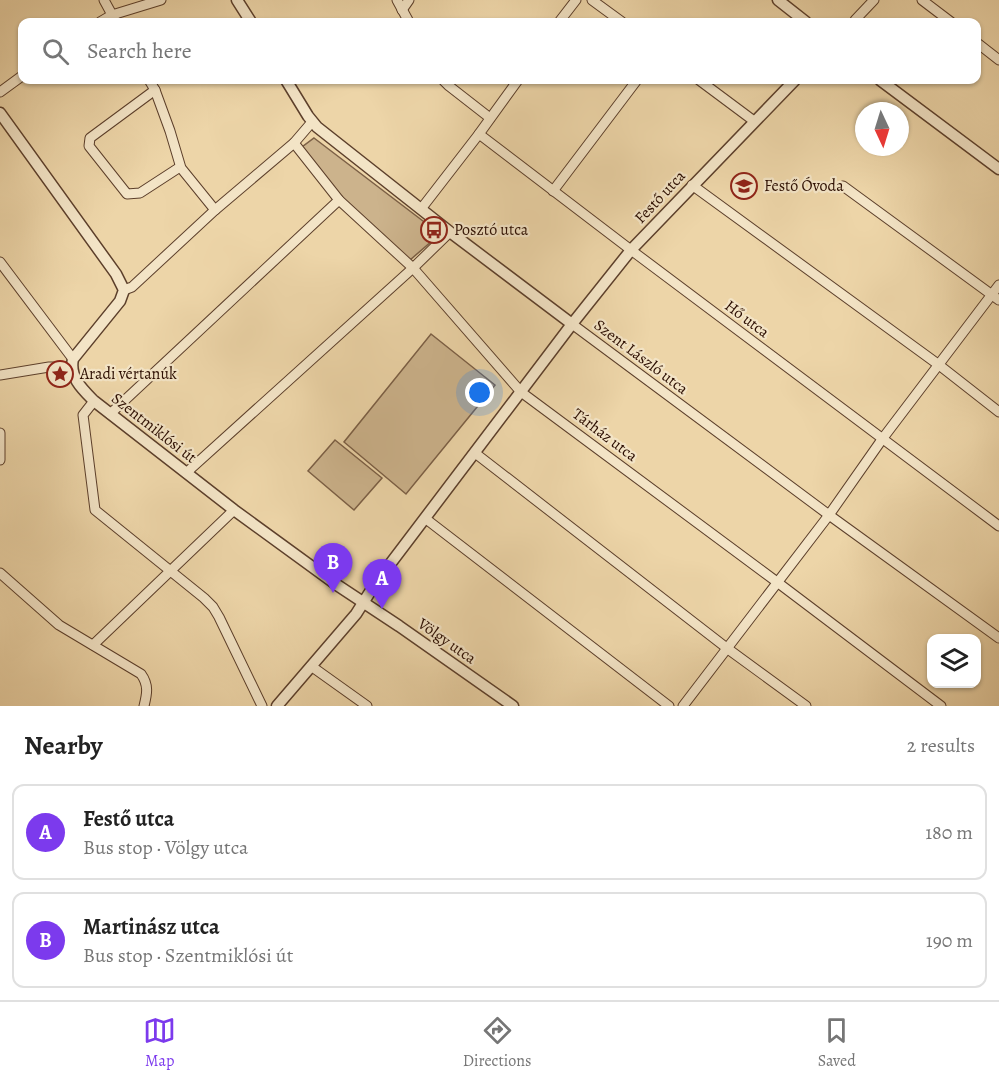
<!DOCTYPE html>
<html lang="en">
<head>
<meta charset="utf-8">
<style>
	:root { --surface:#fff; --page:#f2f2f2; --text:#222; --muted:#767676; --line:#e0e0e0; --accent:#7c3aed }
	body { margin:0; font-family:Alegreya,serif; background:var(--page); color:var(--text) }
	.controls { position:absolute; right:18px; bottom:18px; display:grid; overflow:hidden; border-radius:12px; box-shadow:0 2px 4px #0004 }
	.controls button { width:54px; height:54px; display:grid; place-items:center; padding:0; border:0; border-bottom:2px solid var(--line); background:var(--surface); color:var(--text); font:30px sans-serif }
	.compass { position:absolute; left:855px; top:102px; width:54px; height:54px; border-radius:50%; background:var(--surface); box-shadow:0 2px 4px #0004; rotate:176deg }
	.you { position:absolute; left:480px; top:393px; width:21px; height:21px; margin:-15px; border:4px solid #fff; border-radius:50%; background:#1a73e8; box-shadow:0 0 0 9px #1a73e833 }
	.badge { display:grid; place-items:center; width:39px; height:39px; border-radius:50%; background:var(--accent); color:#fff; font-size:20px; font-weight:700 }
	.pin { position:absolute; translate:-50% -50px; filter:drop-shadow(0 2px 3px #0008) }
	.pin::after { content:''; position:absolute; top:32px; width:21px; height:18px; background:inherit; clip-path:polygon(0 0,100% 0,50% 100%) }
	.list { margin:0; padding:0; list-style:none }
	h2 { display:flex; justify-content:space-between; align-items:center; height:78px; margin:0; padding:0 24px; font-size:26px }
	h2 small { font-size:20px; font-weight:400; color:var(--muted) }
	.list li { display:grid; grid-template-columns:39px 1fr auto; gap:18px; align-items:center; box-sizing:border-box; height:96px; margin:0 12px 12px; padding:0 12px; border:2px solid var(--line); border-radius:12px }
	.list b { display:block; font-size:22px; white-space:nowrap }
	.list p { margin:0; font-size:20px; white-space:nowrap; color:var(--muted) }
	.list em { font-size:20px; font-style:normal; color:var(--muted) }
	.icon { flex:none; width:33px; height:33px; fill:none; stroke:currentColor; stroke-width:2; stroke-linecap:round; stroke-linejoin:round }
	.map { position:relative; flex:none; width:999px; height:706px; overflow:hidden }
	.search { position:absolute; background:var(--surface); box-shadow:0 2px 4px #0004; left:18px; right:18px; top:18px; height:66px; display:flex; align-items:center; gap:15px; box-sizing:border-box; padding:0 21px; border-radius:12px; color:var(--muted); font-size:22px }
	.sheet { height:294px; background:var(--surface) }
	nav { display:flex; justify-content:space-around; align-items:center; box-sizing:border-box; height:84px; border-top:2px solid var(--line); background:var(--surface); font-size:16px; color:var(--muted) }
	nav a { display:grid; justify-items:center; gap:3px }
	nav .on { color:var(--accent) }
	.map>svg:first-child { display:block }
</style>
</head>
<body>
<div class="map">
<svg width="999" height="706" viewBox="0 0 999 706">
	<rect width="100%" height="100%" fill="#edd5a8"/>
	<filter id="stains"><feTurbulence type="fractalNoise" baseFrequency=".00333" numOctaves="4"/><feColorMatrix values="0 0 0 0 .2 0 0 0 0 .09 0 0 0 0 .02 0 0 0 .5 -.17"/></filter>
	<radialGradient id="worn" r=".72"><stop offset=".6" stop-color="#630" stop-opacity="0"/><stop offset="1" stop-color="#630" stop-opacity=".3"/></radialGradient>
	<g fill="#ccb38c" stroke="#7c6046" stroke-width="1.5">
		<path d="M 314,138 L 440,234 L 410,260 L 342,200 L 302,147 Z"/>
		<path d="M 431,334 L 495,385 L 406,494 L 344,442 Z"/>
		<path d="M 335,440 L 382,478 L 354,510 L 308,471 Z"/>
	</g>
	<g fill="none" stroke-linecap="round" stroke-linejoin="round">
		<defs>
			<g id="minor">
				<path d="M 104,0 L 116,22"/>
				<path d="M 397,0 L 409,22"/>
				<path d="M 592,0 L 622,22"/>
				<path d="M 922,0 L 951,22"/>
				<path d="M 402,10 L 409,0"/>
				<path d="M 855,20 L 874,0"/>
				<path d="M 100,22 L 112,15 L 161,0"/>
				<path d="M 559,22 L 576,0"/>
				<path d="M 976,42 L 999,60"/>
				<path d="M 149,80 L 155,90 L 170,131 L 181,168 L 215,210"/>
				<path d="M 443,80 L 449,86 L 490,118"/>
				<path d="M 699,80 L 754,121"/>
				<path d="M 155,90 L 90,138 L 89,146 L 127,194 L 140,193 L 180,167"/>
				<path d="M 0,92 L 22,76"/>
				<path d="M 479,134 L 631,250 L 999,526"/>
				<path d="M 294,143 L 339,200 L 413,268 L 521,392 L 777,582 L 941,706"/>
				<path d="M 692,185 L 939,365 L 999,412"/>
				<path d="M 843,186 L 999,300"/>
				<path d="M 553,191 L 637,80"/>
				<path d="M 421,209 L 479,134 L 518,80"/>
				<path d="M 0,262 L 73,359"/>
				<path d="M 124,290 L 132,287 L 215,210 L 294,143 L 312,122"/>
				<path d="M 572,324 L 829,515 L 999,638"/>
				<path d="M 0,375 L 49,367 L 72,367"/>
				<path d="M 94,401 L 83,415 L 95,510 L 204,598 L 213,607 L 219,617 L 262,706"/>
				<path d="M 110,414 L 339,200"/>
				<path d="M 0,433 L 0,460"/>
				<path d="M 475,453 L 728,649 L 806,706"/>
				<path d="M 186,473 L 413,268 L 450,232"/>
				<path d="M 426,519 L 669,706"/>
				<path d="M 0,573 L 59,625 L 141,674 C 149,685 147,694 144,706"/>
				<path d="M 93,645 L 234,510"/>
				<path d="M 311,666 L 367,706"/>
				<path d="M 683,706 L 829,515 L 883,438 L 999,285"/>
			</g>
			<g id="tertiary">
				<path d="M 237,0 L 251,22"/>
				<path d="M 778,0 L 806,22"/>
				<path d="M 286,80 L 308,116 L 317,127 L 450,232 L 572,324"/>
				<path d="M 880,80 L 999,169"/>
				<path d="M 0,113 L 116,274 L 124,290 L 120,301 L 73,359 C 69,377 82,389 94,401 L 234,510 L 337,585 L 399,626 L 513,706"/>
				<path d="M 277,706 L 356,614 L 375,584 L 572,324 L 631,250 L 795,80"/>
			</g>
		</defs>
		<use href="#minor" stroke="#5c3f2b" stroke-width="11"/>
		<use href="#tertiary" stroke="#5c3f2b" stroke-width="13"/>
		<use href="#minor" stroke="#f3e4c6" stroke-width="9"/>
		<use href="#tertiary" stroke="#f3e4c6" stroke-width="10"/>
	</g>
	<defs>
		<symbol id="school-ring" viewBox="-11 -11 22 22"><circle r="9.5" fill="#f3e4c6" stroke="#8f2418" stroke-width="1.5"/><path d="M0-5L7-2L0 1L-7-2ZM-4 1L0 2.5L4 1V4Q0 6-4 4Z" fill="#8f2418"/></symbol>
		<symbol id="bus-ring" viewBox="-11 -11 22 22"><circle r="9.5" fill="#f3e4c6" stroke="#8f2418" stroke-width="1.5"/><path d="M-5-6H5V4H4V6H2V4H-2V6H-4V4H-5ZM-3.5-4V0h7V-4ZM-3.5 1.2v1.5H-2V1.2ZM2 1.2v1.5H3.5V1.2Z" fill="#8f2418"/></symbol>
		<symbol id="sight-ring" viewBox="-11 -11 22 22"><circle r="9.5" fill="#f3e4c6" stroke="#8f2418" stroke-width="1.5"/><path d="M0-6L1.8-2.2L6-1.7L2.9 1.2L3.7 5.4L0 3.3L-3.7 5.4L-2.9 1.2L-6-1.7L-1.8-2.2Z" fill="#8f2418"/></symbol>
	</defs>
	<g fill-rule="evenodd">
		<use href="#school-ring" x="729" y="171" width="30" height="30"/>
		<use href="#bus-ring" x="419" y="215" width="30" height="30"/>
		<use href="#sight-ring" x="45" y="359" width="30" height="30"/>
	</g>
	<g text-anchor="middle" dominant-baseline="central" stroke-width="4.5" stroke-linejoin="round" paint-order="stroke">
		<g font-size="16" fill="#2b0d01" stroke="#f3e4c6" text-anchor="start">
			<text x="764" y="186">Festő Óvoda</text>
			<text x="454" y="230">Posztó utca</text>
			<text x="80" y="374">Aradi vértanúk</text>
		</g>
		<g font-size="16" fill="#2b0d01" stroke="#f3e4c6">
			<text transform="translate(660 197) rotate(-47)">Festő utca</text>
			<text transform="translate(747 319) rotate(37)">Hő utca</text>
			<text transform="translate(641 357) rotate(37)">Szent László utca</text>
			<text transform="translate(154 428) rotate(38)">Szentmiklósi út</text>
			<text transform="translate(605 435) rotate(37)">Tárház utca</text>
			<text transform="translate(447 641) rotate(35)">Völgy utca</text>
		</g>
	</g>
	<rect width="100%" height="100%" filter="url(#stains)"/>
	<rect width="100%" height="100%" fill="url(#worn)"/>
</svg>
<div class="controls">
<button><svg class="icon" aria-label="layers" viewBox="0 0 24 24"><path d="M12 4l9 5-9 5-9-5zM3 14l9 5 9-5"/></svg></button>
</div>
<svg class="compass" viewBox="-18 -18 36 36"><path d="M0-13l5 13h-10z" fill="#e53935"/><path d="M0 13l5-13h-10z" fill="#767676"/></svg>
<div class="you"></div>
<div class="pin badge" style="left:382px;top:609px">A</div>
<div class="pin badge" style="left:333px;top:593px">B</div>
<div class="search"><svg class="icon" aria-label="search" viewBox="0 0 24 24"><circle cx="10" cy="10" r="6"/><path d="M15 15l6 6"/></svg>Search here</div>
</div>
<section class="sheet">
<h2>Nearby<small>2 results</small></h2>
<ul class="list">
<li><span class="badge">A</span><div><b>Festő utca</b><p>Bus stop · Völgy utca</p></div><em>180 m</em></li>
<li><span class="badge">B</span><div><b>Martinász utca</b><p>Bus stop · Szentmiklósi út</p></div><em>190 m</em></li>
</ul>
</section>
<nav>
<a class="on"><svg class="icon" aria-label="map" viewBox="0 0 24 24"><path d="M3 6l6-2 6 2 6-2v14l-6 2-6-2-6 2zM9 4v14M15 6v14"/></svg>Map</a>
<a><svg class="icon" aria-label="directions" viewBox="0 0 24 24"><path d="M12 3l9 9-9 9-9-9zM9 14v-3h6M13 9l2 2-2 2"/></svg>Directions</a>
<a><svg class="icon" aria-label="saved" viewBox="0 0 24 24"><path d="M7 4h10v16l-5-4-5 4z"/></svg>Saved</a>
</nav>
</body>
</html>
